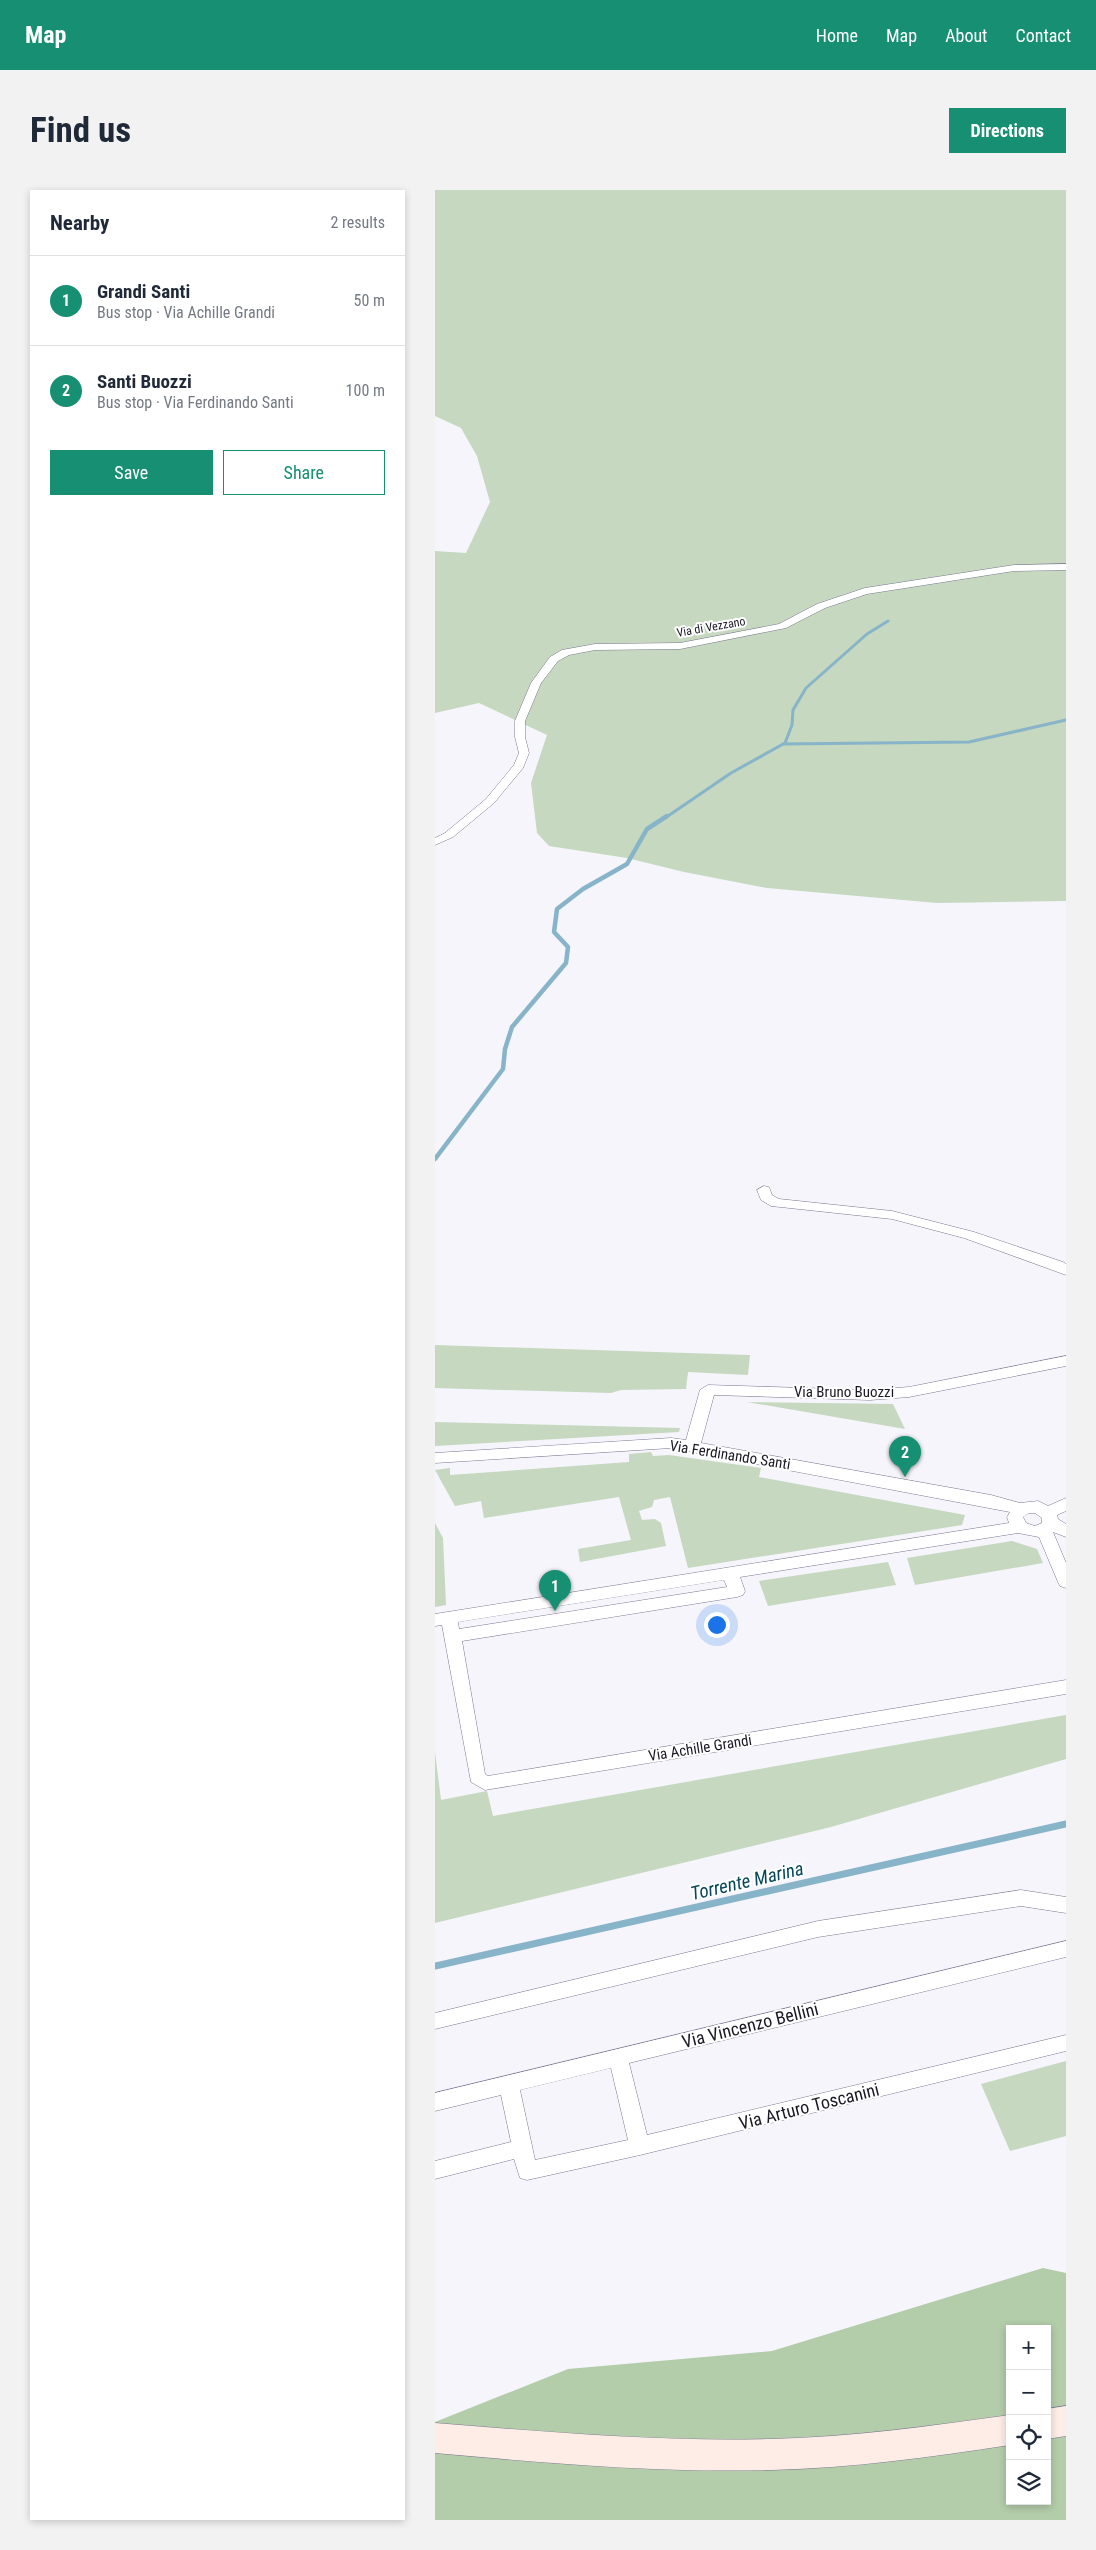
<!DOCTYPE html>
<html lang="en">
<head>
<meta charset="utf-8">
<style>
	:root { --surface:#fff; --page:#f2f2f3; --text:#1f2937; --muted:#747a83; --line:#e0e1e3; --accent:#168f73 }
	body { margin:0; font-family:"Roboto Condensed",sans-serif; background:var(--page); color:var(--text) }
	.controls { position:absolute; right:15px; bottom:15px; display:grid; overflow:hidden; border-radius:0px; box-shadow:0 2px 8px #0003 }
	.controls button { width:45px; height:45px; display:grid; place-items:center; padding:0; border:0; border-bottom:1px solid var(--line); background:var(--surface); color:var(--text); font:25px sans-serif }
	.you { position:absolute; left:281px; top:1434px; width:18px; height:18px; margin:-12px; border:4px solid #fff; border-radius:50%; background:#1a73e8; box-shadow:0 0 0 8px #1a73e833 }
	.badge { display:grid; place-items:center; width:32px; height:32px; border-radius:50%; background:var(--accent); color:#fff; font-size:16px; font-weight:700 }
	.pin { position:absolute; translate:-50% -41px; filter:drop-shadow(0 1px 2px #0008) }
	.pin::after { content:''; position:absolute; top:26px; width:18px; height:15px; background:inherit; clip-path:polygon(0 0,100% 0,50% 100%) }
	.list { margin:0; padding:0; list-style:none }
	h2 { display:flex; justify-content:space-between; align-items:center; height:65px; margin:0; padding:0 20px; font-size:21px }
	h2 small { font-size:16px; font-weight:400; color:var(--muted) }
	.list li { display:grid; grid-template-columns:32px 1fr auto; gap:15px; align-items:center; box-sizing:border-box; height:90px; padding:0 20px; border-top:1px solid var(--line) }
	.list b { display:block; font-size:19px; white-space:nowrap }
	.list p { margin:0; font-size:16px; white-space:nowrap; color:var(--muted) }
	.list em { font-size:16px; font-style:normal; color:var(--muted) }
	.actions { display:flex; gap:10px; padding:15px 20px }
	.actions a { flex:1; padding:11px 0; border:1px solid var(--accent); border-radius:0px; text-align:center; font-size:18px; color:var(--accent) }
	.actions .main { background:var(--accent); color:#fff }
	.icon { flex:none; width:28px; height:28px; fill:none; stroke:currentColor; stroke-width:2; stroke-linecap:round; stroke-linejoin:round }
	.map { position:relative; flex:none; width:631px; height:2330px; overflow:hidden; border-radius:0px }
	header { display:flex; align-items:center; gap:30px; box-sizing:border-box; height:70px; padding:0 25px; background:var(--accent); color:#fff }
	header strong { font-size:24px }
	nav { display:flex; gap:28px; margin-inline-start:auto; font-size:18px }
	.intro { display:flex; align-items:center; justify-content:space-between; box-sizing:border-box; height:120px; padding:0 30px }
	h1 { margin:0; font-size:35px }
	.button { padding:12px 22px; border-radius:0px; background:var(--accent); color:#fff; font-size:18px; font-weight:700 }
	main { display:flex; gap:30px; padding:0 30px }
	aside { flex:1; background:var(--surface); border-radius:0px; box-shadow:0 2px 8px #0003 }
	.map>svg:first-child { display:block }
</style>
</head>
<body>
<header>
<strong>Map</strong>
<nav><a>Home</a><a>Map</a><a>About</a><a>Contact</a></nav>
</header>
<div class="intro"><h1>Find us</h1><a class="button">Directions</a></div>
<main>
<aside>
<h2>Nearby<small>2 results</small></h2>
<ul class="list">
<li><span class="badge">1</span><div><b>Grandi Santi</b><p>Bus stop · Via Achille Grandi</p></div><em>50 m</em></li>
<li><span class="badge">2</span><div><b>Santi Buozzi</b><p>Bus stop · Via Ferdinando Santi</p></div><em>100 m</em></li>
</ul>
<div class="actions"><a class="main">Save</a><a>Share</a></div>
</aside>
<div class="map">
<svg width="631" height="2330" viewBox="0 0 631 2330">
	<rect width="100%" height="100%" fill="#f5f5fb"/>
	<g fill="#c6d8bf">
		<path d="M 0,0 L 631,0 L 631,711 L 502,713 L 332,698 L 249,682 L 192,668 L 114,656 L 102,643 L 96,593 L 112,545 L 44,513 L 0,523 L 0,361 L 31,363 L 55,312 L 42,266 L 26,238 L 0,226 Z"/>
		<path d="M 0,1155 L 315,1165 L 313,1185 L 253,1182 L 251,1199 L 186,1200 L 176,1203 L 0,1198 Z"/>
		<path d="M 312,1212 L 458,1214 L 470,1239 Z"/>
		<path d="M 0,1232 L 245,1238 L 244,1242 L 0,1256 Z"/>
		<path d="M 216,1262 L 218,1266 L 234,1265 L 326,1278 L 324,1287 L 530,1325 L 527,1335 L 253,1378 L 235,1307 L 219,1310 L 217,1317 L 204,1321 L 207,1330 L 220,1329 L 226,1333 L 231,1356 L 145,1372 L 143,1359 L 196,1350 L 184,1307 L 49,1328 L 46,1311 L 20,1316 L 0,1280 L 15,1278 L 15,1285 L 194,1272 L 194,1264 Z"/>
		<path d="M 0,1333 L 8,1348 L 11,1415 L 0,1417 Z"/>
		<path d="M 577,1351 L 602,1359 L 608,1373 L 480,1395 L 472,1368 Z"/>
		<path d="M 453,1372 L 461,1395 L 333,1416 L 324,1391 Z"/>
		<path d="M 631,1525 L 631,1569 L 396,1637 L 0,1733 L 0,1562 L 6,1610 L 52,1601 L 58,1626 Z"/>
		<path d="M 631,1871 L 631,1946 L 575,1961 L 546,1894 Z"/>
	</g>
	<path fill="#b3cca9" fill-rule="evenodd" d="M 608,2078 L 631,2083 L 631,2330 L 0,2330 L 0,2232 L 133,2179 L 337,2161 ZM 575,2139 L 612,2139 L 612,2311 L 575,2311 Z"/>
	<g fill="none" stroke-linecap="round" stroke-linejoin="round">
		<g stroke="#87b4c8" stroke-width="3">
			<path d="M 348,554 L 534,552 L 631,530"/>
			<path d="M 230,628 L 296,583 L 350,553 L 357,535 L 358,520 L 371,498 L 432,444 L 453,431"/>
		</g>
		<path stroke="#87b4c8" stroke-width="4.5" d="M 0,969 L 68,879 L 70,859 L 77,837 L 131,773 L 133,757 L 119,742 L 122,719 L 148,699 L 192,674 L 212,639 L 232,626"/>
		<path stroke="#87b4c8" stroke-width="7" d="M 0,1776 L 631,1634"/>
		<defs>
			<g id="minor">
				<path d="M 631,374 L 631,380 L 579,381 L 432,404 L 390,418 L 351,438 L 245,459 L 160,460 L 134,465 L 123,471 L 106,493 L 90,531 L 90,547 L 94,563 L 88,578 L 59,613 L 18,647 L 0,655 L 0,648 L 10,643 L 51,609 L 79,575 L 84,563 L 80,547 L 80,531 L 96,493 L 115,467 L 127,460 L 160,454 L 245,453 L 344,434 L 382,414 L 430,398 L 579,375 Z"/>
				<path d="M 329,996 L 334,997 L 337,1005 L 344,1009 L 457,1021 L 539,1042 L 628,1072 L 631,1074 L 631,1085 L 529,1048 L 457,1029 L 336,1016 L 326,1010 L 322,1000 Z"/>
				<path d="M 631,1166 L 631,1176 L 474,1207 L 435,1210 L 279,1205 L 266,1253 L 556,1305 L 585,1313 L 603,1311 L 613,1316 L 631,1308 L 631,1321 L 622,1325 L 623,1329 L 631,1334 L 631,1347 L 618,1342 L 631,1373 L 631,1398 L 625,1396 L 623,1392 L 604,1347 L 583,1343 L 305,1387 L 310,1401 L 308,1405 L 302,1407 L 27,1451 L 50,1584 L 53,1586 L 631,1490 L 631,1504 L 50,1600 L 36,1592 L 7,1435 L 0,1436 L 0,1424 L 574,1333 L 572,1327 L 575,1322 L 236,1258 L 0,1273 L 0,1263 L 236,1248 L 251,1250 L 265,1200 L 273,1195 L 435,1200 L 474,1197 ZM 594,1323 L 600,1323 L 607,1328 L 607,1333 L 600,1336 L 591,1333 L 588,1327 ZM 289,1390 L 292,1397 L 24,1439 L 23,1432 Z"/>
				<path d="M 586,1700 L 631,1707 L 631,1723 L 586,1716 L 383,1747 L 0,1839 L 0,1823 L 383,1731 Z"/>
				<path d="M 631,1751 L 631,1767 L 194,1873 L 212,1945 L 631,1845 L 631,1861 L 205,1965 L 92,1990 L 85,1988 L 79,1969 L 0,1989 L 0,1971 L 76,1952 L 66,1905 L 0,1921 L 0,1903 ZM 176,1878 L 193,1950 L 100,1970 L 85,1900 Z"/>
			</g>
			<g id="secondary">
				<path d="M 631,2216 L 631,2246 L 612,2249 L 612,2219 Z"/>
				<path d="M 575,2225 L 575,2255 C 496,2267 417,2278 337,2280 C 224,2283 112,2273 0,2263 L 0,2233 C 112,2242 224,2252 337,2249 C 417,2247 496,2236 575,2225 Z"/>
			</g>
		</defs>
		<use href="#minor" stroke="#7b7792" stroke-width="1"/>
		<use href="#secondary" stroke="#7b7792" stroke-width="1"/>
		<use href="#minor" fill="#fff" fill-rule="evenodd"/>
		<use href="#secondary" fill="#feece7" fill-rule="evenodd"/>
	</g>
	<g text-anchor="middle" dominant-baseline="central" stroke-width="4" stroke-linejoin="round" paint-order="stroke">
		<g font-size="12" fill="#1a1823" stroke="#fff">
			<text transform="translate(276 437) rotate(-10)">Via di Vezzano</text>
		</g>
		<g font-size="15" fill="#1a1823" stroke="#fff">
			<text x="409" y="1202">Via Bruno Buozzi</text>
			<text transform="translate(295 1265) rotate(9)">Via Ferdinando Santi</text>
			<text transform="translate(265 1558) rotate(-9)">Via Achille Grandi</text>
		</g>
		<g font-size="18" fill="#1a1823" stroke="#fff">
			<text transform="translate(315 1835) rotate(-14)">Via Vincenzo Bellini</text>
			<text transform="translate(374 1916) rotate(-14)">Via Arturo Toscanini</text>
		</g>
		<g font-size="19" font-style="italic" fill="#07475c" stroke="#fff">
			<text transform="translate(312 1691) rotate(-13)">Torrente Marina</text>
		</g>
	</g>
</svg>
<div class="controls">
<button>+</button>
<button>−</button>
<button><svg class="icon" aria-label="locate" viewBox="0 0 24 24"><circle cx="12" cy="12" r="6"/><path d="M12 2v4M12 18v4M2 12h4M18 12h4"/></svg></button>
<button><svg class="icon" aria-label="layers" viewBox="0 0 24 24"><path d="M12 4l9 5-9 5-9-5zM3 14l9 5 9-5"/></svg></button>
</div>
<div class="you"></div>
<div class="pin badge" style="left:120px;top:1421px">1</div>
<div class="pin badge" style="left:470px;top:1287px">2</div>
</div>
</main>
</body>
</html>
